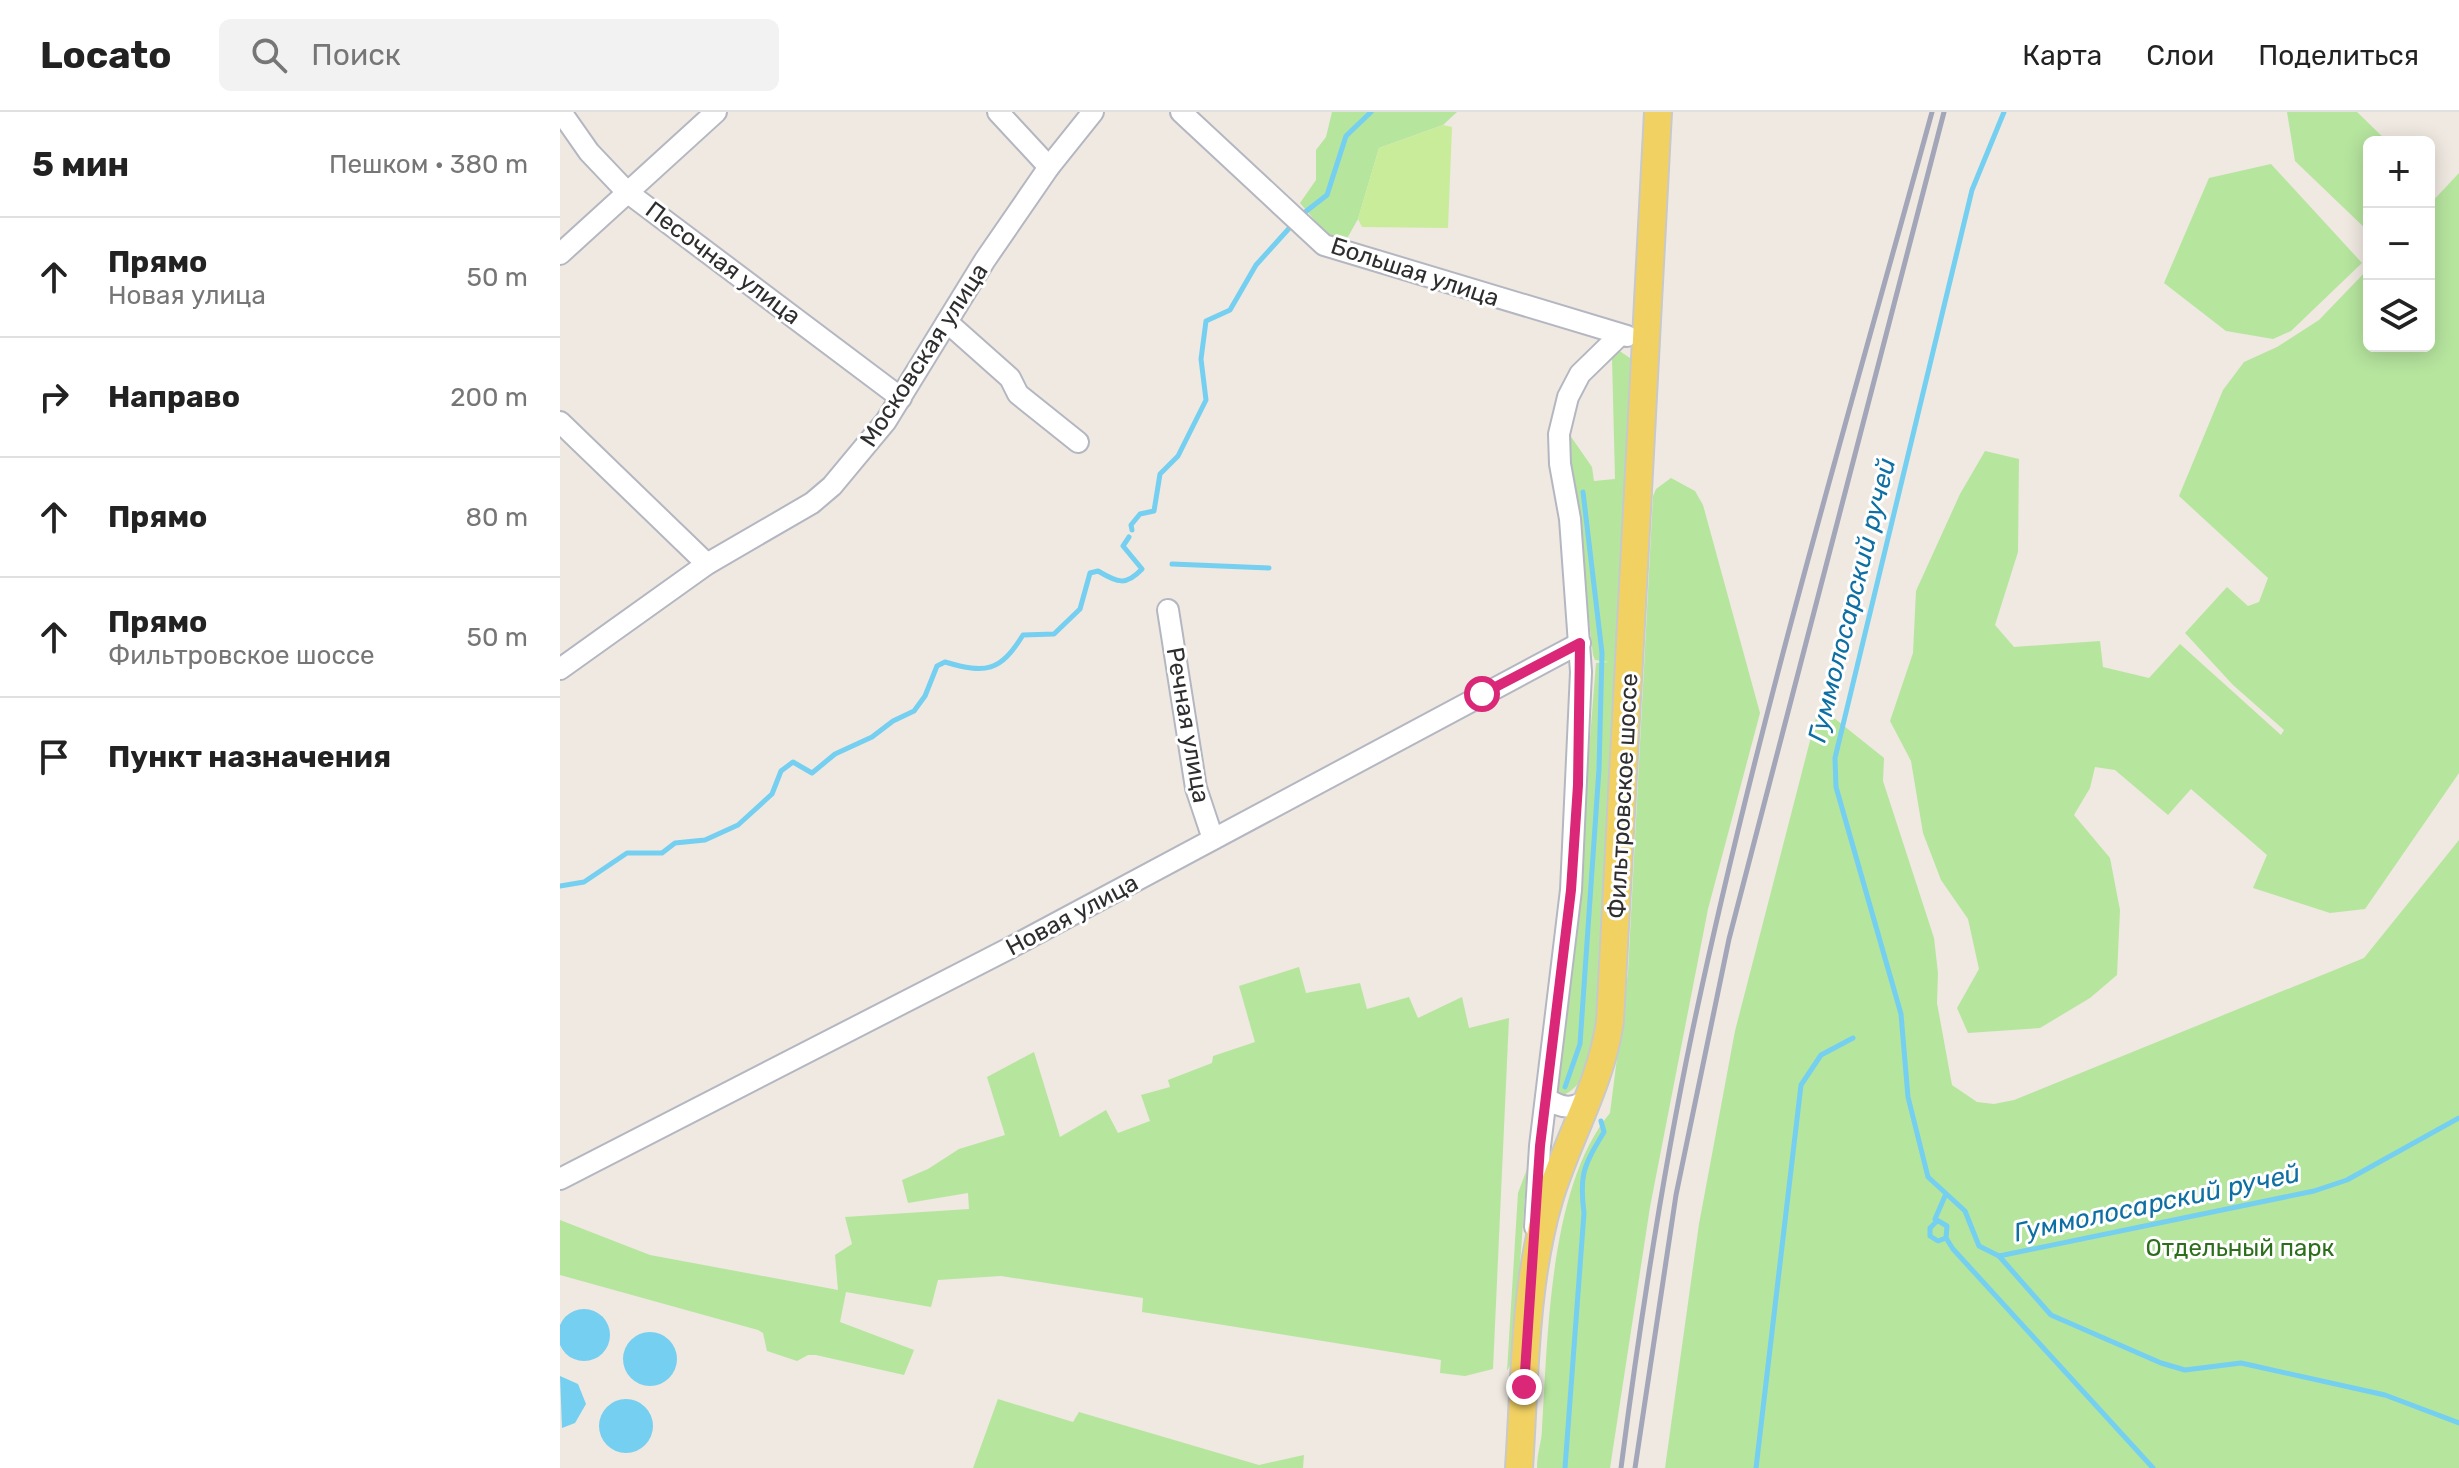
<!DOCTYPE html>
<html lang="ru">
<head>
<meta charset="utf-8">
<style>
	:root { --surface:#fff; --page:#f2f2f2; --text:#222; --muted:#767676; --line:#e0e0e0 }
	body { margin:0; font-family:Rubik,sans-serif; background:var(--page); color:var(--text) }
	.controls { position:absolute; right:24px; top:24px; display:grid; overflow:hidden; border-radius:12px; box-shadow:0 4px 20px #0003 }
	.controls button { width:72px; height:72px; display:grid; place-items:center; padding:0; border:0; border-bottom:2px solid var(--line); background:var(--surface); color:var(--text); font:40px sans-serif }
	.stop { position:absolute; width:24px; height:24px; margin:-18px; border:6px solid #db2777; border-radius:50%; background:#fff }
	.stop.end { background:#db2777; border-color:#fff; box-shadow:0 2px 8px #0008 }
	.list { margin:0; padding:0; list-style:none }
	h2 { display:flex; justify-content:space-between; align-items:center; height:104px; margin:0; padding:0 32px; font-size:34px }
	h2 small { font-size:26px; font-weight:400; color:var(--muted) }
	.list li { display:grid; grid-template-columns:52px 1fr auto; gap:24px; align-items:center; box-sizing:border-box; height:120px; padding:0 32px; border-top:2px solid var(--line) }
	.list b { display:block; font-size:30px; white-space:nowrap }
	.list p { margin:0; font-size:26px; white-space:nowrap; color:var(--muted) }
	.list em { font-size:26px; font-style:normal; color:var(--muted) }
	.icon { flex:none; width:44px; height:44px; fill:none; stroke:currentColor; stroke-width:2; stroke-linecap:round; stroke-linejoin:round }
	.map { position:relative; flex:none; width:1899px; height:1356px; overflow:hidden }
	header { display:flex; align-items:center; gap:48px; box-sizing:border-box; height:112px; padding:0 40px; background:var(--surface); border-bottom:2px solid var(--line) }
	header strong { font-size:38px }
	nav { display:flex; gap:44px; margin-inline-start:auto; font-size:28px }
	.search { width:560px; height:72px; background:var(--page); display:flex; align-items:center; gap:20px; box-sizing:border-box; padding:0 28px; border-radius:12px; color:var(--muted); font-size:30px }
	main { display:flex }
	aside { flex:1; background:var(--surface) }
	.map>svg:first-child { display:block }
</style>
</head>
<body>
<header>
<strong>Locato</strong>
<div class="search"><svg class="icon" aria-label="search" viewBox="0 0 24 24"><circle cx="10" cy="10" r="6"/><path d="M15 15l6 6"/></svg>Поиск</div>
<nav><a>Карта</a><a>Слои</a><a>Поделиться</a></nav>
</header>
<main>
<aside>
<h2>5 мин<small>Пешком · 380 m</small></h2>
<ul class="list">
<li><svg class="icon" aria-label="ahead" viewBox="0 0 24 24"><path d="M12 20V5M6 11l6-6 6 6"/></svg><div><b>Прямо</b><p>Новая улица</p></div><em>50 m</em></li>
<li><svg class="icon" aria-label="right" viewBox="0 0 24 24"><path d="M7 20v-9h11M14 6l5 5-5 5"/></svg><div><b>Направо</b></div><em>200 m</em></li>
<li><svg class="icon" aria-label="ahead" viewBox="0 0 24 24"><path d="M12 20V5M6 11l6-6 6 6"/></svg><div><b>Прямо</b></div><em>80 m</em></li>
<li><svg class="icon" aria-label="ahead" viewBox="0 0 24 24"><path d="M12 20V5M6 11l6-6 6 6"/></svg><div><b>Прямо</b><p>Фильтровское шоссе</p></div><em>50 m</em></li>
<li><svg class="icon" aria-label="arrive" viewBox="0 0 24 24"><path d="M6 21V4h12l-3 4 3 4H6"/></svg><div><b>Пункт назначения</b></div></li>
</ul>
</aside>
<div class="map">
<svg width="1899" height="1356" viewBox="0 0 1899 1356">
	<rect width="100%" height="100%" fill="#efe9e1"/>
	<g fill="#b6e59e">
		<path d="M 772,0 L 897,0 L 883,13 L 819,36 L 798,107 L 785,130 L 774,131 L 740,91 L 756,68 L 756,38 L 766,25 Z"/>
		<path d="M 1727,0 L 1797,0 L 1828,30 L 1809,30 L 1809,120 L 1735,49 Z"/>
		<path d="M 1711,52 L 1802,151 L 1731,219 L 1713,227 L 1666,219 L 1604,171 L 1649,66 Z"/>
		<path d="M 1899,61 L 1899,661 L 1805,797 L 1770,801 L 1693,776 L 1707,743 L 1631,677 L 1608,703 L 1555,658 L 1535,655 L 1530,676 L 1514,703 L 1550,746 L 1560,798 L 1557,863 L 1530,886 L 1480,916 L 1408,921 L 1397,896 L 1419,857 L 1408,807 L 1381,768 L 1363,721 L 1351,649 L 1330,609 L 1353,541 L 1356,479 L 1400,382 L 1425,339 L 1459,347 L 1458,440 L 1435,513 L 1454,535 L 1540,529 L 1543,555 L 1589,566 L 1620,532 L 1721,623 L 1724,618 L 1673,573 L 1625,521 L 1667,475 L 1688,494 L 1699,490 L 1708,466 L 1619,384 L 1663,278 L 1684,250 L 1717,235 L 1759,208 L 1809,156 L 1809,234 L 1869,234 L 1869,93 Z"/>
		<path d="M 1058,238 L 1070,246 L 1071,268 L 1036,913 C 1034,938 1028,976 1000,984 L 996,982 L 1014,827 L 1036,551 L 1049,550 L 1035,548 L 1033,543 L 1007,319 L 1032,355 L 1034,369 L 1055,367 L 1052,246 Z"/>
		<path d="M 1111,366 L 1135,379 L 1143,393 L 1200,601 L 1148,797 L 1090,1095 L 1050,1356 L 977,1356 C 977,1340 982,1330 982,1316 C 988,1224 989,1074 1050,1001 L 1068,860 L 1093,384 L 1096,377 Z"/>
		<path d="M 1259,594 L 1324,646 L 1323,669 L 1374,826 L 1378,861 L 1377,891 L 1392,973 L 1417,990 L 1434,992 L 1454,988 L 1804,846 L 1899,728 L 1899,1356 L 1105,1356 L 1139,1112 L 1175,919 Z"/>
		<path d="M 739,855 L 746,881 L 800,871 L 807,897 L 849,885 L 858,906 L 902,885 L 909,916 L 949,906 L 933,1257 L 905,1264 L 880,1261 L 881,1248 L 582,1200 L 583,1186 L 441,1164 L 378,1168 L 371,1195 L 286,1180 L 280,1210 L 354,1238 L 344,1263 L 256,1243 L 248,1243 L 237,1249 L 207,1239 L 203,1221 L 198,1218 L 0,1163 L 0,1108 L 90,1143 L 278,1178 L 275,1143 L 292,1132 L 285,1105 L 409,1097 L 408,1081 L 348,1091 L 342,1068 L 368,1057 L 399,1037 L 445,1023 L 427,965 L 474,940 L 500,1025 L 546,998 L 558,1021 L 590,1009 L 581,983 L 610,975 L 608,968 L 652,951 L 653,944 L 695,930 L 679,874 Z"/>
		<path d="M 967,1057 L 953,1247 L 947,1259 L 958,1081 Z"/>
		<path d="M 438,1287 L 513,1310 L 519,1300 L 699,1353 L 744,1343 L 743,1356 L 413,1356 Z"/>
	</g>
	<path fill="#c9ec9a" d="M 883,13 L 892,15 L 888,116 L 802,115 L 798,107 L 819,36 Z"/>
	<g fill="#75cff0">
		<circle cx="24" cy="1223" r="26"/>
		<circle cx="90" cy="1247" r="27"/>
		<path d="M 0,1264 L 18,1272 L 26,1292 L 15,1311 L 2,1316 Z"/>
		<circle cx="66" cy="1314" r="27"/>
	</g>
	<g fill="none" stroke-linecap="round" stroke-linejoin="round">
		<g stroke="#75cff0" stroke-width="5">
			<path d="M 1444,0 L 1412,78 L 1275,646 L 1276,675 L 1341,902 L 1348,985 L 1368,1065 L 1405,1099 L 1419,1134 L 1439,1144 L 1754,1079 L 1787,1068 L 1899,1006"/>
			<path d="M 740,104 L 767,83 L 786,24 L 811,0"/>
			<path d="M 572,418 L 571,413 L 580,402 L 594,399 L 600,362 L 618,344 L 646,288 L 641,247 L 646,209 L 670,198 L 696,153 L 733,112"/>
			<path d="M 612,452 L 709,456"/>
			<path d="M 0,774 L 24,770 L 67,741 L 102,741 L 115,731 L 145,728 L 178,713 L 212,682 L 221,659 L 233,650 L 252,661 L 275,642 L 312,625 L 333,609 L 354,599 L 365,584 L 377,554 L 385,550 C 426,562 440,560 463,523 L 494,522 L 520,497 L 530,461 L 538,459 C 558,471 566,474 582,457 L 563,434 L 569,425"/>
			<path d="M 1005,975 L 1020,932 L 1039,657 L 1042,541 L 1023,380"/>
			<path d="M 1385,1084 L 1375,1107 L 1387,1114 L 1386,1126 L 1393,1137 L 1593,1356"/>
			<path d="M 1376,1110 L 1370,1116 L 1370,1124 L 1378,1129 L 1386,1126"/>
			<path d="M 1439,1144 L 1491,1203 L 1601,1251 L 1625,1258 L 1681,1251 L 1825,1283 L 1899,1311"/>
			<path d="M 1005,1356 L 1024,1101 C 1019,1062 1024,1053 1044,1020 L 1041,1009"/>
			<path d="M 1196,1356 L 1241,973 L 1261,943 L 1293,926"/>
		</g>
		<defs>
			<g id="minor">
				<path d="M 1,0 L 29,40 L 67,80 L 341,286"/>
				<path d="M 438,0 L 489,55"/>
				<path d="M 621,0 L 764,133 L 1067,224"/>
				<path d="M 0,142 L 156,0"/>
				<path d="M 387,210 L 450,266 L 458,282 L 518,330"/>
				<path d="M 0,310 L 147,452"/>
				<path d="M 608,498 L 636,676 L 653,727"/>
				<path d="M 0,557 L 147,452 L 252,391 L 272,374 L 326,309 L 425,148 L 489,55 L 533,0"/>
				<path d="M 986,986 C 1002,997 1014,998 1029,986"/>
				<path d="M 0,1067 L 448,837 L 1020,531"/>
				<path d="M 975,1115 L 980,1034 L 1011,778 L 1021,560 L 1010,407 L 1000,352 L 999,322 L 1008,285 L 1020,262 L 1060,223"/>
			</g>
			<path id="major" d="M 959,1356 C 965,1267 964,1174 989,1088 C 1007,1027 1041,973 1050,909 L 1098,0"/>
		</defs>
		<use href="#minor" stroke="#b4b7c1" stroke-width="24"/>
		<use href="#major" stroke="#c9c9c9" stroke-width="30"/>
		<use href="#minor" stroke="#fff" stroke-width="20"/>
		<use href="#major" stroke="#f2d163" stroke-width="26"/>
		<g stroke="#a3a6b8" stroke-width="5">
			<path d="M 1061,1356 C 1080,1210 1102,1065 1132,921 C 1197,611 1288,306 1372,0"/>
			<path d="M 1075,1356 L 1116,1083 L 1169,827 L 1384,0"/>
		</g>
	</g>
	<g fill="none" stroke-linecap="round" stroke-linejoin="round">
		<path stroke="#db2777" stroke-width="10" d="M 922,582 L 1020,531 L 1018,673 L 1011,778 L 980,1034 L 964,1275"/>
	</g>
	<g text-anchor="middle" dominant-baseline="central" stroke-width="6" stroke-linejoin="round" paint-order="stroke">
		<g font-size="24" fill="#2e2e2e" stroke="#fff">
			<text transform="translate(163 151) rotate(37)">Песочная улица</text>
			<text transform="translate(855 160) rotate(18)">Большая улица</text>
			<text transform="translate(364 243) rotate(-57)">Московская улица</text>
			<text transform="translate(628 613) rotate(80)">Речная улица</text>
			<text transform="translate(1063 684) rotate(-87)">Фильтровское шоссе</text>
			<text transform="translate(512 803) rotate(-28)">Новая улица</text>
		</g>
		<g font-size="24" fill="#2c6e1b" stroke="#fff">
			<text x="1680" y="1136">Отдельный парк</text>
		</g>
		<g font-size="26" font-style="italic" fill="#0d6fa3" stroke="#fff">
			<text transform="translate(1292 488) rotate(-76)">Гуммолосарский ручей</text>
			<text transform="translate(1597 1091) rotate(-12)">Гуммолосарский ручей</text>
		</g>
	</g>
</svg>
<div class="controls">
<button>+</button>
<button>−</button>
<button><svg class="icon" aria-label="layers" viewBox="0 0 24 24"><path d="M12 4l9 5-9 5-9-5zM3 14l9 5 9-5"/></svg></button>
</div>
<div class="stop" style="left:922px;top:582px"></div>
<div class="stop end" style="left:964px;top:1275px"></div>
</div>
</main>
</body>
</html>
